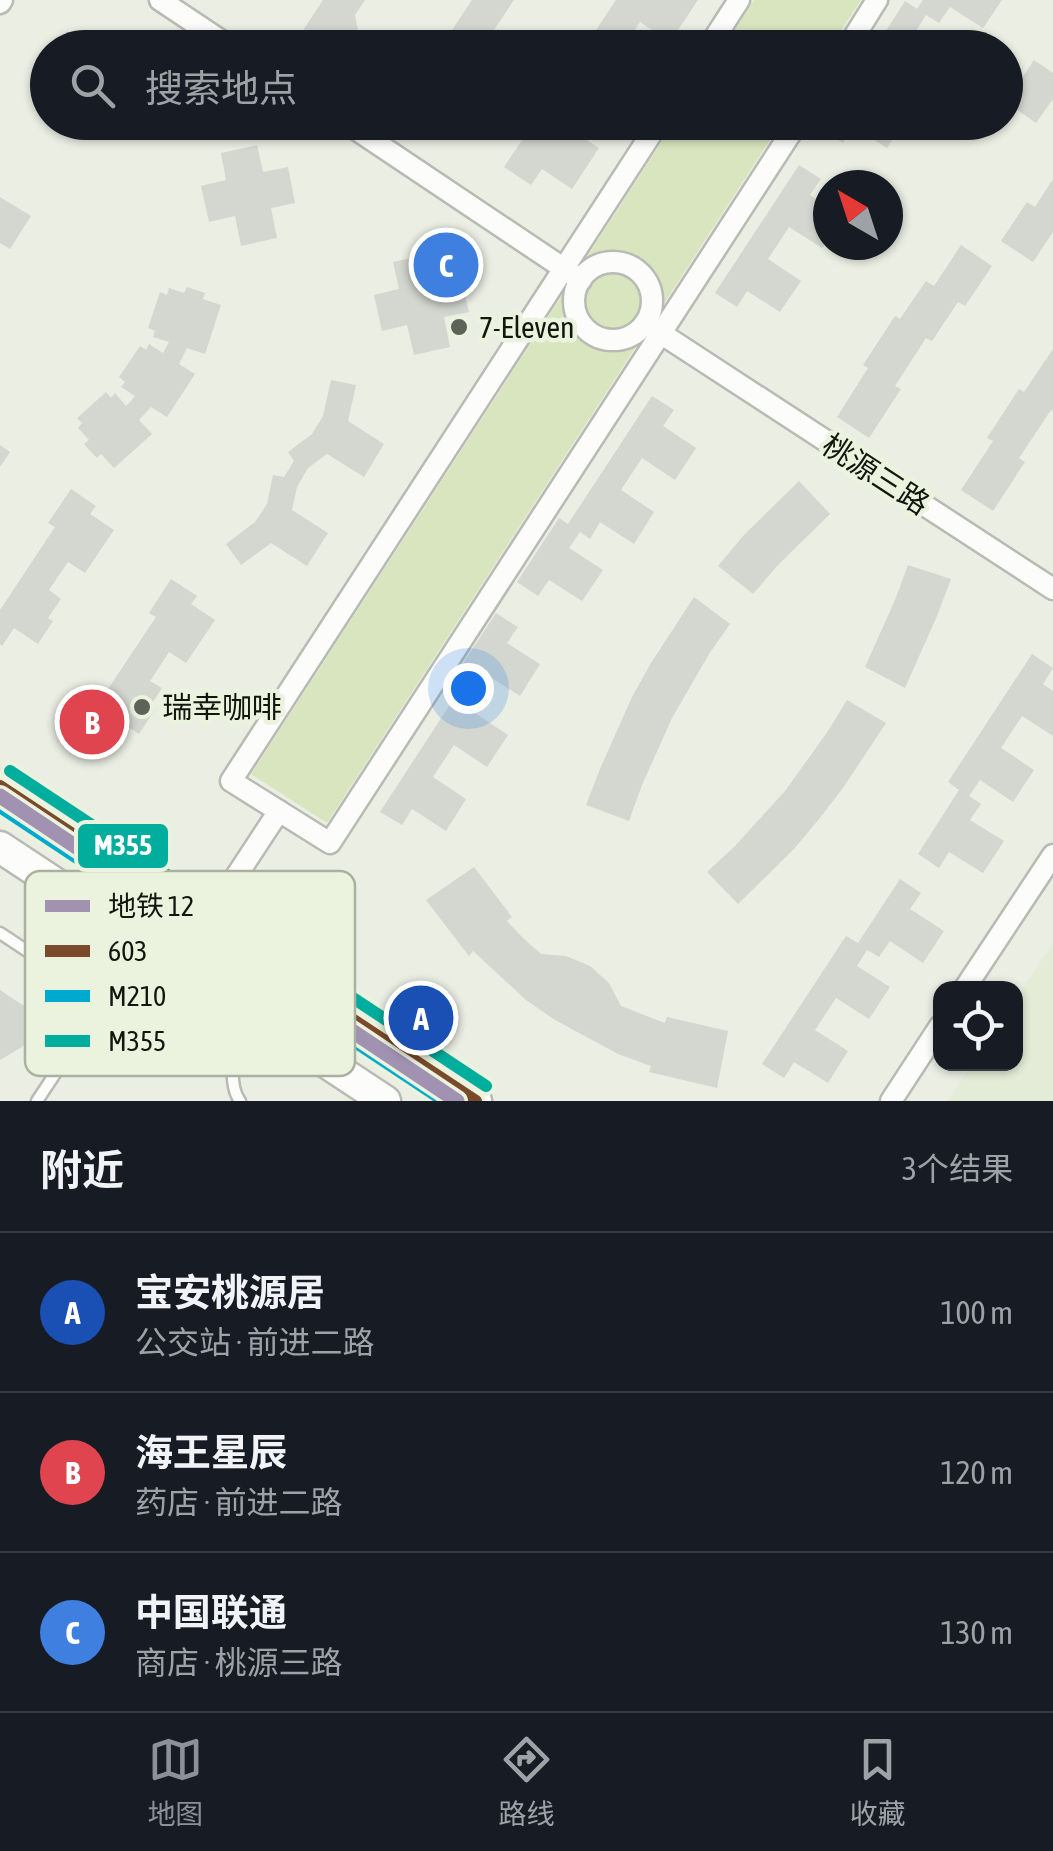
<!DOCTYPE html>
<html lang="zh">
<head>
<meta charset="utf-8">
<style>
	:root { --surface:#171b24; --page:#20242c; --text:#f1f3f6; --muted:#9ea1a6; --line:#363941; --accent:#8c9099 }
	body { margin:0; font-family:"Asap Condensed","Noto Sans SC",sans-serif; background:var(--page); color:var(--text) }
	.controls { position:absolute; right:30px; bottom:30px; display:grid; overflow:hidden; border-radius:20px; box-shadow:0 2px 8px #0004 }
	.controls button { width:90px; height:90px; display:grid; place-items:center; padding:0; border:0; border-bottom:2px solid var(--line); background:var(--surface); color:var(--text); font:50px sans-serif }
	.compass { position:absolute; left:813px; top:170px; width:90px; height:90px; border-radius:50%; background:var(--surface); box-shadow:0 2px 8px #0004; rotate:321deg }
	.you { position:absolute; left:468px; top:688px; width:35px; height:35px; margin:-25px; border:8px solid #fff; border-radius:50%; background:#1a73e8; box-shadow:0 0 0 15px #1a73e833 }
	.badge { display:grid; place-items:center; width:65px; height:65px; border-radius:50%; background:var(--accent); color:#fff; font-size:32px; font-weight:700 }
	.pin { position:absolute; translate:-50% -50%; border:5px solid #fff; box-shadow:0 2px 10px #0006 }
	.list { margin:0; padding:0; list-style:none }
	h2 { display:flex; justify-content:space-between; align-items:center; height:130px; margin:0; padding:0 40px; font-size:42px }
	h2 small { font-size:32px; font-weight:400; color:var(--muted) }
	.list li { display:grid; grid-template-columns:65px 1fr auto; gap:30px; align-items:center; box-sizing:border-box; height:160px; padding:0 40px; border-top:2px solid var(--line) }
	.list b { display:block; font-size:38px; white-space:nowrap }
	.list p { margin:0; font-size:32px; white-space:nowrap; color:var(--muted) }
	.list em { font-size:32px; font-style:normal; color:var(--muted) }
	.icon { flex:none; width:55px; height:55px; fill:none; stroke:currentColor; stroke-width:2; stroke-linecap:round; stroke-linejoin:round }
	.map { position:relative; flex:none; width:1053px; height:1101px; overflow:hidden }
	.search { position:absolute; background:var(--surface); box-shadow:0 2px 8px #0004; left:30px; right:30px; top:30px; height:110px; display:flex; align-items:center; gap:25px; box-sizing:border-box; padding:0 35px; border-radius:55px; color:var(--muted); font-size:38px }
	.sheet { height:610px; background:var(--surface) }
	nav { display:flex; justify-content:space-around; align-items:center; box-sizing:border-box; height:140px; border-top:2px solid var(--line); background:var(--surface); font-size:28px; color:var(--muted) }
	nav a { display:grid; justify-items:center; gap:5px }
	nav .on { color:var(--accent) }
	.map>svg:first-child { display:block }
</style>
</head>
<body>
<div class="map">
<svg width="1053" height="1101" viewBox="0 0 1053 1101">
	<rect width="100%" height="100%" fill="#eaeee3"/>
	<path fill="#e4ebd7" d="M 1053,943 L 1053,1101 L 947,1101 L 973,1064 L 1016,1064 L 1016,999 Z"/>
	<g fill="#d8e5bf">
		<path d="M 754,0 L 861,0 L 830,47 L 723,47 Z"/>
		<path d="M 674,123 L 781,123 L 327,823 L 251,774 Z"/>
	</g>
	<g fill="#d4d7cf">
		<path d="M 323,0 L 365,0 L 355,15 L 359,35 L 372,43 L 369,48 L 319,48 L 300,35 Z"/>
		<path d="M 472,0 L 514,0 L 482,48 L 440,48 Z"/>
		<path d="M 616,0 L 698,0 L 670,42 L 640,22 L 623,48 L 584,48 Z"/>
		<path d="M 923,0 L 1002,0 L 983,28 L 950,7 L 939,23 L 926,15 L 916,31 L 942,48 L 875,48 L 905,1 L 917,9 Z"/>
		<path d="M 86,35 L 89,48 L 51,48 L 50,43 Z"/>
		<path d="M 1034,60 L 1053,73 L 1053,99 L 1036,123 L 1006,102 Z"/>
		<path d="M 48,73 L 48,110 L 38,112 L 31,76 Z"/>
		<path d="M 67,122 L 105,122 L 107,128 L 70,137 Z"/>
		<path d="M 534,122 L 573,122 L 569,128 L 599,148 L 572,189 L 542,169 L 531,185 L 504,167 Z"/>
		<path d="M 825,122 L 904,122 L 887,148 L 853,127 L 843,143 L 821,129 Z"/>
		<path d="M 257,145 L 263,172 L 288,167 L 295,203 L 271,208 L 277,238 L 241,246 L 235,216 L 209,222 L 201,186 L 226,180 L 221,153 Z"/>
		<path d="M 799,165 L 821,179 L 810,195 L 828,207 L 828,240 L 822,248 L 789,227 L 768,259 L 801,281 L 780,312 L 747,291 L 737,307 L 715,293 Z"/>
		<path d="M 1053,179 L 1053,232 L 1033,262 L 1001,241 L 1027,202 L 1035,207 Z"/>
		<path d="M 0,197 L 31,216 L 10,249 L 0,243 Z"/>
		<path d="M 961,245 L 992,266 L 965,306 L 958,302 L 932,341 L 926,338 L 895,386 L 901,389 L 869,438 L 837,417 L 868,368 L 863,365 L 895,316 L 900,319 L 926,281 L 934,286 Z"/>
		<path d="M 430,254 L 436,281 L 460,275 L 469,312 L 444,317 L 450,347 L 414,355 L 407,325 L 382,331 L 374,295 L 399,289 L 393,262 Z"/>
		<path d="M 187,287 L 205,293 L 203,299 L 221,305 L 205,354 L 187,348 L 179,364 L 195,374 L 167,417 L 151,407 L 139,420 L 152,434 L 114,468 L 101,454 L 97,458 L 84,444 L 89,440 L 78,428 L 82,423 L 77,418 L 106,392 L 111,398 L 115,393 L 126,406 L 131,401 L 135,396 L 121,387 L 125,382 L 119,377 L 140,346 L 146,350 L 149,344 L 163,353 L 169,342 L 153,337 L 155,331 L 148,328 L 160,292 L 167,295 L 169,288 L 184,293 Z"/>
		<path d="M 1053,349 L 1053,412 L 1051,410 L 1019,458 L 1025,462 L 993,511 L 961,490 L 993,441 L 987,438 L 1019,389 L 1024,392 Z"/>
		<path d="M 331,380 L 356,385 L 348,421 L 384,444 L 364,477 L 327,454 L 308,468 L 297,487 L 292,510 L 328,533 L 307,566 L 271,543 L 241,565 L 226,544 L 255,522 L 267,504 L 273,475 L 284,477 L 294,461 L 288,452 L 312,434 L 323,416 Z"/>
		<path d="M 652,396 L 674,410 L 663,426 L 696,448 L 675,480 L 642,458 L 621,490 L 654,512 L 634,544 L 600,522 L 590,539 L 580,532 L 569,548 L 603,570 L 582,601 L 549,580 L 538,596 L 517,582 L 559,518 L 568,524 Z"/>
		<path d="M 0,445 L 10,452 L 0,467 Z"/>
		<path d="M 799,481 L 830,514 L 777,566 L 753,594 L 718,566 L 743,536 Z"/>
		<path d="M 71,489 L 96,506 L 90,514 L 114,530 L 85,573 L 68,562 L 49,590 L 61,599 L 48,618 L 53,621 L 38,644 L 14,628 L 2,646 L 0,644 L 0,610 L 55,527 L 48,523 Z"/>
		<path d="M 908,565 L 951,579 L 937,616 L 905,688 L 865,667 L 895,600 Z"/>
		<path d="M 171,579 L 197,596 L 191,604 L 215,620 L 186,663 L 169,652 L 150,681 L 162,688 L 149,708 L 154,711 L 139,734 L 115,718 L 103,736 L 78,719 L 93,696 L 100,701 L 156,617 L 149,613 Z"/>
		<path d="M 694,597 L 730,624 L 709,654 L 672,718 L 642,785 L 629,821 L 586,805 L 600,769 L 632,697 L 651,663 Z"/>
		<path d="M 496,613 L 518,627 L 507,643 L 540,664 L 520,696 L 487,675 L 476,691 L 486,697 L 475,713 L 508,735 L 487,767 L 454,745 L 433,777 L 466,799 L 446,831 L 412,809 L 402,825 L 380,812 L 464,683 L 454,677 Z"/>
		<path d="M 1032,654 L 1053,668 L 1043,684 L 1053,691 L 1053,736 L 1022,716 L 1001,748 L 1034,770 L 1013,802 L 980,780 L 969,796 L 981,804 L 970,820 L 1004,841 L 983,873 L 949,852 L 939,868 L 918,854 L 959,790 L 948,782 Z"/>
		<path d="M 847,700 L 886,723 L 843,788 L 819,819 L 794,849 L 738,904 L 707,872 L 735,846 L 785,791 L 828,731 Z"/>
		<path d="M 474,867 L 512,917 L 507,921 L 523,938 L 541,954 L 566,956 L 590,966 L 609,983 L 621,1006 L 665,1023 L 667,1017 L 728,1031 L 717,1088 L 649,1072 L 651,1066 L 618,1054 L 555,1020 L 526,1000 L 473,951 L 469,956 L 426,900 Z"/>
		<path d="M 900,879 L 921,893 L 910,909 L 944,931 L 923,963 L 890,941 L 879,957 L 867,950 L 857,966 L 890,987 L 869,1019 L 836,998 L 815,1030 L 848,1051 L 828,1083 L 794,1062 L 784,1078 L 762,1064 L 846,936 L 858,943 Z"/>
		<path d="M 0,990 L 30,1010 L 34,1018 L 34,1025 L 29,1038 L 22,1047 L 0,1060 Z"/>
	</g>
	<g fill="none" stroke-linecap="round" stroke-linejoin="round">
		<defs>
			<g id="lane">
				<path d="M 0,933 L 165,1042"/>
				<path d="M 240,1011 C 237,1035 225,1082 240,1101"/>
				<path d="M 37,1101 L 169,902"/>
			</g>
			<g id="street">
				<path d="M 160,0 L 232,48"/>
				<path d="M 0,3 L 2,0"/>
				<path d="M 708,48 L 739,0"/>
				<path d="M 847,48 L 877,0"/>
				<path d="M 345,122 L 581,280"/>
				<path d="M 659,122 L 231,781 L 330,843 L 798,122"/>
				<circle cx="613" cy="301" r="39"/>
				<path d="M 645,323 L 1053,589"/>
				<path d="M 206,922 L 279,811"/>
				<path d="M 965,988 L 1053,855"/>
				<path d="M 891,1101 L 940,1026"/>
			</g>
			<g id="secondary">
				<path d="M 0,786 L 476,1101"/>
				<path d="M 0,847 L 385,1101"/>
			</g>
		</defs>
		<use href="#lane" stroke="#b8bbb3" stroke-width="15"/>
		<use href="#street" stroke="#b8bbb3" stroke-width="25"/>
		<use href="#secondary" stroke="#b8bbb3" stroke-width="35"/>
		<use href="#lane" stroke="#fcfcfb" stroke-width="10"/>
		<use href="#street" stroke="#fcfcfb" stroke-width="20"/>
		<use href="#secondary" stroke="#fcfcfb" stroke-width="30"/>
		<defs>
			<path id="bus-1" d="M 0,786 L 476,1101"/>
			<path id="bus-2" d="M 0,807 L 444,1101"/>
			<path id="bus-3" d="M 10,771 L 486,1086"/>
		</defs>
		<use href="#bus-1" stroke="#ebf3de" stroke-width="20"/>
		<use href="#bus-2" stroke="#ebf3de" stroke-width="20"/>
		<use href="#bus-3" stroke="#ebf3de" stroke-width="20"/>
		<use href="#bus-1" stroke="#7a4b2a" stroke-width="12"/>
		<use href="#bus-2" stroke="#00a9ce" stroke-width="12"/>
		<use href="#bus-3" stroke="#01ad9c" stroke-width="12"/>
		<defs>
			<path id="metro-1" d="M 0,796 L 457,1101"/>
		</defs>
		<use href="#metro-1" stroke="#ebf3de" stroke-width="22"/>
		<use href="#metro-1" stroke="#a192b2" stroke-width="15"/>
	</g>
	<g fill="#5e6259" stroke="#ebf3de" stroke-width="4">
		<circle cx="459" cy="327" r="10"/>
		<circle cx="142" cy="707" r="10"/>
	</g>
	<g text-anchor="middle" dominant-baseline="central" stroke-width="9" stroke-linejoin="round" paint-order="stroke">
		<g font-size="30" fill="#13160f" stroke="#ebf3de" text-anchor="start">
			<text x="479" y="327">7-Eleven</text>
			<text x="162" y="707">瑞幸咖啡</text>
		</g>
		<g font-size="30" fill="#13160f" stroke="#ebf3de">
			<text transform="translate(876 474) rotate(33)">桃源三路</text>
		</g>
	</g>
	<rect x="25" y="871" width="330" height="205" rx="15" fill="#ebf3de" stroke="#aab1a0" stroke-width="2.5"/>
	<rect x="45" y="900" width="45" height="12" fill="#a192b2"/>
	<rect x="45" y="945" width="45" height="12" fill="#7a4b2a"/>
	<rect x="45" y="990" width="45" height="12" fill="#00a9ce"/>
	<rect x="45" y="1035" width="45" height="12" fill="#01ad9c"/>
	<g font-size="28" fill="#13160f">
		<text x="108" y="916">地铁 12</text>
		<text x="108" y="961">603</text>
		<text x="108" y="1006">M210</text>
		<text x="108" y="1051">M355</text>
	</g>
	<rect stroke="#ebf3de" stroke-width="4" x="76" y="822" width="94" height="48" rx="10" fill="#01ad9c"/>
	<g font-size="28" text-anchor="middle" font-weight="bold" fill="#fff">
		<text x="123" y="855">M355</text>
	</g>
</svg>
<div class="controls">
<button><svg class="icon" aria-label="locate" viewBox="0 0 24 24"><circle cx="12" cy="12" r="6"/><path d="M12 2v4M12 18v4M2 12h4M18 12h4"/></svg></button>
</div>
<svg class="compass" viewBox="-18 -18 36 36"><path d="M0-13l5 13h-10z" fill="#e53935"/><path d="M0 13l5-13h-10z" fill="#9ea1a6"/></svg>
<div class="you"></div>
<div class="pin badge" style="left:421px;top:1018px;background:#1a4fb4">A</div>
<div class="pin badge" style="left:92px;top:722px;background:#e0444e">B</div>
<div class="pin badge" style="left:446px;top:265px;background:#3f7fe0">C</div>
<div class="search"><svg class="icon" aria-label="search" viewBox="0 0 24 24"><circle cx="10" cy="10" r="6"/><path d="M15 15l6 6"/></svg>搜索地点</div>
</div>
<section class="sheet">
<h2>附近<small>3个结果</small></h2>
<ul class="list">
<li><span class="badge" style="background:#1a4fb4">A</span><div><b>宝安桃源居</b><p>公交站 · 前进二路</p></div><em>100 m</em></li>
<li><span class="badge" style="background:#e0444e">B</span><div><b>海王星辰</b><p>药店 · 前进二路</p></div><em>120 m</em></li>
<li><span class="badge" style="background:#3f7fe0">C</span><div><b>中国联通</b><p>商店 · 桃源三路</p></div><em>130 m</em></li>
</ul>
</section>
<nav>
<a class="on"><svg class="icon" aria-label="map" viewBox="0 0 24 24"><path d="M3 6l6-2 6 2 6-2v14l-6 2-6-2-6 2zM9 4v14M15 6v14"/></svg>地图</a>
<a><svg class="icon" aria-label="directions" viewBox="0 0 24 24"><path d="M12 3l9 9-9 9-9-9zM9 14v-3h6M13 9l2 2-2 2"/></svg>路线</a>
<a><svg class="icon" aria-label="saved" viewBox="0 0 24 24"><path d="M7 4h10v16l-5-4-5 4z"/></svg>收藏</a>
</nav>
</body>
</html>
